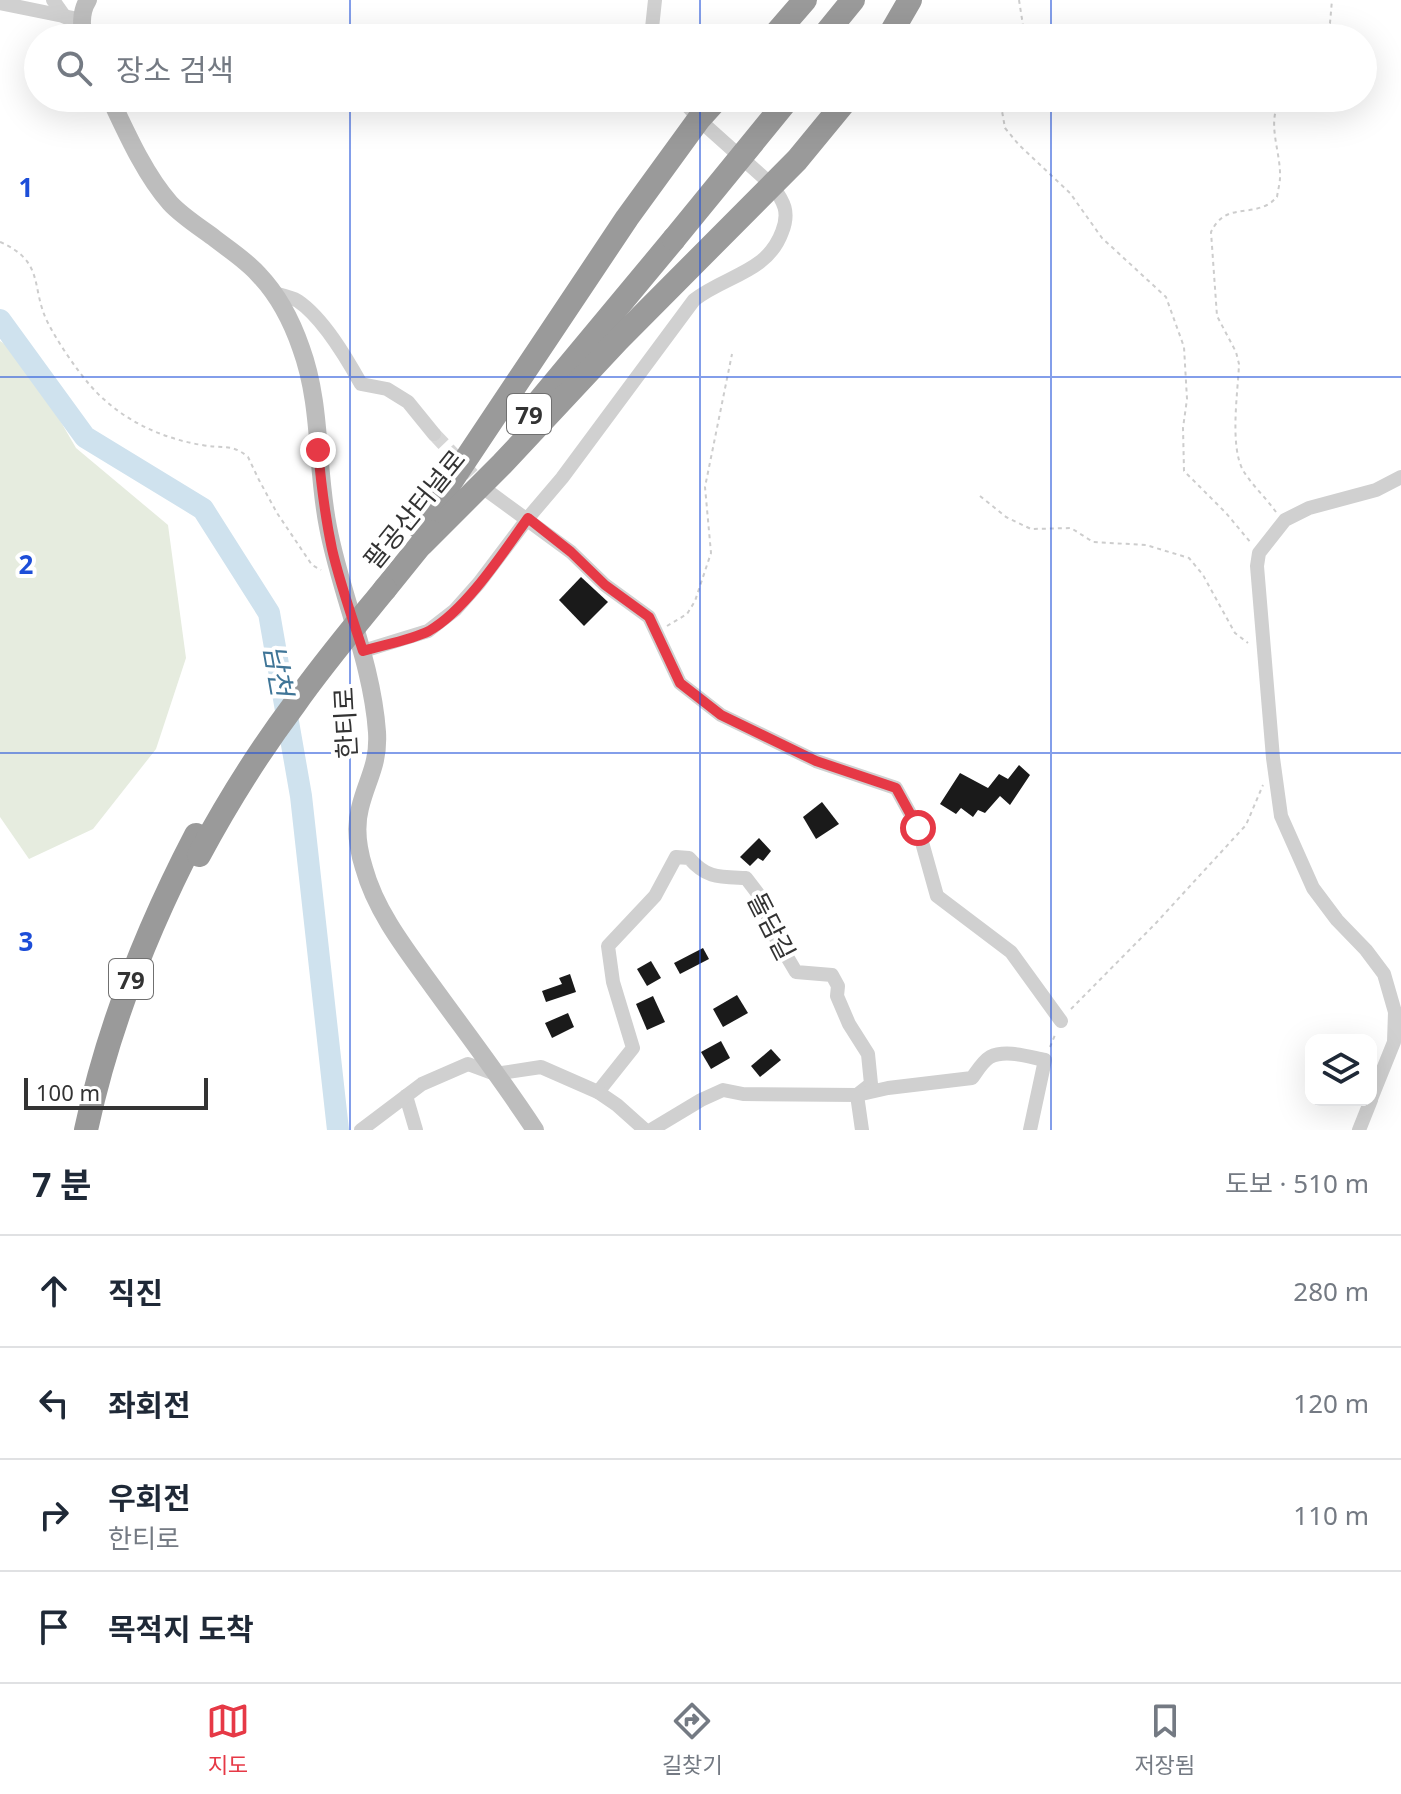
<!DOCTYPE html>
<html lang="ko">
<head>
<meta charset="utf-8">
<style>
	:root { --surface:#fff; --page:#f2f2f3; --text:#1f2937; --muted:#747a83; --line:#e0e1e3; --accent:#e63946 }
	body { margin:0; font-family:"Noto Sans","Noto Sans KR",sans-serif; background:var(--page); color:var(--text) }
	.controls { position:absolute; right:24px; bottom:24px; display:grid; overflow:hidden; border-radius:16px; box-shadow:0 8px 32px #0002 }
	.controls button { width:72px; height:72px; display:grid; place-items:center; padding:0; border:0; border-bottom:2px solid var(--line); background:var(--surface); color:var(--text); font:40px sans-serif }
	.scale { position:absolute; left:24px; bottom:20px; width:184px; box-sizing:border-box; padding-left:8px; border:4px solid #333; border-top:0; font-size:22px; line-height:28px; white-space:nowrap; color:#333; -webkit-text-stroke:6px #fff; paint-order:stroke }
	.stop { position:absolute; width:24px; height:24px; margin:-18px; border:6px solid #e63946; border-radius:50%; background:#fff }
	.stop.end { background:#e63946; border-color:#fff; box-shadow:0 2px 8px #0008 }
	.list { margin:0; padding:0; list-style:none }
	h2 { display:flex; justify-content:space-between; align-items:center; height:104px; margin:0; padding:0 32px; font-size:34px }
	h2 small { font-size:26px; font-weight:400; color:var(--muted) }
	.list li { display:grid; grid-template-columns:52px 1fr auto; gap:24px; align-items:center; box-sizing:border-box; height:112px; padding:0 32px; border-top:2px solid var(--line) }
	.list b { display:block; font-size:30px; white-space:nowrap }
	.list p { margin:0; font-size:26px; white-space:nowrap; color:var(--muted) }
	.list em { font-size:26px; font-style:normal; color:var(--muted) }
	.icon { flex:none; width:44px; height:44px; fill:none; stroke:currentColor; stroke-width:2; stroke-linecap:round; stroke-linejoin:round }
	.map { position:relative; flex:none; width:1401px; height:1130px; overflow:hidden }
	.search { position:absolute; background:var(--surface); box-shadow:0 8px 32px #0002; left:24px; right:24px; top:24px; height:88px; display:flex; align-items:center; gap:20px; box-sizing:border-box; padding:0 28px; border-radius:44px; color:var(--muted); font-size:30px }
	.sheet { height:552px; background:var(--surface) }
	nav { display:flex; justify-content:space-around; align-items:center; box-sizing:border-box; height:112px; border-top:2px solid var(--line); background:var(--surface); font-size:22px; color:var(--muted) }
	nav a { display:grid; justify-items:center; gap:4px }
	nav .on { color:var(--accent) }
	.map>svg:first-child { display:block }
</style>
</head>
<body>
<div class="map">
<svg width="1401" height="1130" viewBox="0 0 1401 1130">
	<rect width="100%" height="100%" fill="#fff"/>
	<path fill="#e6ecdf" d="M 0,341 L 22,355 L 76,448 L 168,525 L 186,658 L 156,749 L 93,829 L 29,859 L 0,817 Z"/>
	<g fill="none" stroke-linecap="round" stroke-linejoin="round">
		<path stroke="#cfe2ee" stroke-width="22" d="M 0,320 L 85,437 L 203,509 L 269,613 L 301,796 L 338,1130"/>
	</g>
	<g fill="#1a1a1a">
		<path d="M 581,577 L 608,602 L 584,626 L 559,600 Z"/>
		<path d="M 1019,765 L 1030,775 L 1010,805 L 1000,796 L 985,813 L 978,810 L 973,817 L 961,808 L 956,814 L 940,804 L 960,773 L 988,788 L 999,774 L 1008,779 Z"/>
		<path d="M 822,802 L 839,824 L 816,839 L 803,817 Z"/>
		<path d="M 759,838 L 771,851 L 763,861 L 758,858 L 750,866 L 740,857 Z"/>
		<path d="M 703,948 L 709,959 L 680,974 L 674,963 Z"/>
		<path d="M 651,961 L 661,978 L 647,986 L 637,969 Z"/>
		<path d="M 570,974 L 576,992 L 546,1002 L 542,991 L 562,984 L 559,978 Z"/>
		<path d="M 737,995 L 748,1013 L 723,1027 L 713,1009 Z"/>
		<path d="M 653,996 L 665,1022 L 647,1030 L 636,1004 Z"/>
		<path d="M 568,1013 L 574,1027 L 552,1038 L 545,1023 Z"/>
		<path d="M 721,1041 L 730,1058 L 711,1069 L 701,1052 Z"/>
		<path d="M 771,1049 L 781,1060 L 760,1077 L 751,1066 Z"/>
	</g>
	<g fill="none" stroke-linecap="round" stroke-linejoin="round">
		<path stroke="#d6d6d6" stroke-width="14" stroke-dasharray="14 7" stroke-linecap="butt" d="M 434,434 L 485,488"/>
		<g stroke="#cdcdcd" stroke-width="2" stroke-dasharray="4 4" stroke-linecap="butt">
			<path d="M 1019,0 L 1025,38"/>
			<path d="M 1323,38 L 1330,23 L 1332,0"/>
			<path d="M 1009,98 L 1002,111 L 1005,128 L 1019,145 L 1070,193 L 1102,238 L 1166,297 L 1184,347 L 1187,399 L 1183,428 L 1184,471 L 1226,513 L 1251,543"/>
			<path d="M 0,242 C 46,262 30,288 48,323 C 57,341 76,369 89,384 C 118,418 159,438 202,445 C 221,449 232,443 248,457 L 259,480 L 277,513 L 312,565 L 321,570"/>
			<path d="M 980,496 L 1006,517 L 1031,529 L 1071,528 L 1093,542 L 1146,545 L 1189,558 L 1203,575 L 1235,633 L 1248,643"/>
			<path d="M 1276,512 C 1266,498 1253,486 1244,472 C 1229,448 1238,392 1239,364 L 1236,352 L 1217,316 L 1211,232 C 1225,204 1244,216 1267,205 C 1271,203 1274,200 1277,197 C 1278,190 1280,183 1280,177 C 1281,151 1265,120 1282,98"/>
			<path d="M 667,626 L 687,614 L 695,601 L 711,553 L 705,487 L 732,354"/>
			<path d="M 1071,1009 L 1156,923 L 1246,825 L 1263,785"/>
			<path d="M 1050,1047 L 1055,1035"/>
		</g>
		<g stroke="#d0d0d0" stroke-width="14">
			<path d="M 53,0 L 65,17"/>
			<path d="M 0,3 L 83,20"/>
			<path d="M 654,38 L 652,28 L 655,0"/>
			<path d="M 273,293 C 281,295 291,297 298,301 C 323,318 346,357 361,384 L 387,389 L 408,402 L 434,434"/>
			<path d="M 485,489 L 571,552 L 605,585 L 649,617 L 680,683 L 721,715 L 816,761 L 896,788 L 918,828 L 937,896 L 1011,952 L 1061,1021"/>
			<path d="M 363,651 L 428,631 L 455,610 L 479,583 L 528,518 L 562,478 L 694,300 C 726,275 767,273 782,232 C 790,212 784,202 772,185 L 706,126 L 680,98"/>
			<path d="M 598,1092 L 633,1048 L 613,982 L 608,946 L 655,896 L 676,857 L 689,858 C 707,879 720,877 746,878 L 765,903 L 770,928 L 796,972 L 832,975 L 838,986 L 837,996 L 849,1024 L 868,1054 L 871,1084 L 857,1095 L 862,1130"/>
			<path d="M 406,1096 L 416,1130"/>
			<path d="M 1371,1099 L 1394,1042 L 1395,1012 L 1384,974 L 1366,950 L 1337,920 L 1313,888 L 1281,816 L 1273,758 L 1257,566 L 1259,553 L 1285,520 L 1309,508 L 1376,490 L 1401,477"/>
			<path d="M 361,1130 L 422,1084 L 468,1064 L 495,1074 L 541,1067 L 598,1092 L 617,1105 L 645,1130"/>
			<path d="M 651,1130 L 701,1100 L 723,1090 L 743,1094 L 857,1095 L 888,1088 L 972,1078 C 977,1071 983,1061 990,1057 C 1006,1049 1029,1057 1045,1060 L 1030,1130"/>
			<path d="M 1359,1130 L 1371,1100"/>
		</g>
		<g stroke="#bdbdbd" stroke-width="18">
			<path d="M 84,38 C 81,26 81,11 88,0"/>
			<path d="M 110,98 C 126,132 145,175 170,203 C 182,216 198,226 213,237 C 228,249 246,260 259,275 C 278,295 292,322 301,348 C 322,405 316,468 328,527 C 341,596 372,661 377,732 C 379,765 367,779 360,808 C 355,827 358,849 364,868 C 376,912 407,951 433,987 C 467,1034 503,1081 535,1130"/>
		</g>
		<g stroke="#9a9a9a" stroke-width="24">
			<path d="M 772,38 L 805,0"/>
			<path d="M 822,38 L 853,0"/>
			<path d="M 888,38 L 910,0"/>
			<path d="M 526,417 L 674,239"/>
			<path d="M 420,528 L 627,218 L 699,119 L 718,98"/>
			<path d="M 422,544 L 502,464 L 618,340 L 797,160 L 848,98"/>
			<path d="M 385,589 L 431,532"/>
			<path d="M 86,1130 C 108,1027 147,929 196,835"/>
		</g>
		<g stroke="#9a9a9a" stroke-width="24">
			<path d="M 674,239 L 789,98"/>
			<path d="M 199,855 C 227,803 258,753 294,705 C 322,665 354,627 385,589"/>
		</g>
	</g>
	<g fill="none" stroke-linecap="round" stroke-linejoin="round">
		<path stroke="#e63946" stroke-width="10" d="M 318,450 C 321,483 325,516 332,549 C 340,584 352,617 363,651 C 383,645 411,640 429,631 C 466,610 503,553 528,518 L 571,552 L 605,585 L 649,617 L 680,683 L 721,715 L 816,761 L 896,788 L 918,828"/>
	</g>
	<path fill="none" stroke="#1d4ed8" stroke-width="2" stroke-opacity="0.55" d="M 350,0 L 350,38M 700,0 L 700,38M 1051,0 L 1051,38M 350,98 L 350,1130M 700,98 L 700,1130M 1051,98 L 1051,1130M 0,377 L 1401,377M 0,753 L 1401,753"/>
	<g text-anchor="middle" dominant-baseline="central" stroke-width="8" stroke-linejoin="round" paint-order="stroke">
		<g fill="#fff" stroke="#707070" stroke-width="2">
			<rect x="507" y="394" width="44" height="40" rx="6"/>
			<rect x="109" y="959" width="44" height="40" rx="6"/>
		</g>
		<g font-size="24" font-weight="bold" fill="#333">
			<text x="529" y="414">79</text>
			<text x="131" y="979">79</text>
		</g>
		<g font-size="26" fill="#333" stroke="#fff">
			<text transform="translate(414 509) rotate(-51)">팔공산터널로</text>
			<text transform="translate(345 723) rotate(-93)">한티로</text>
			<text transform="translate(772 926) rotate(63)">돌담길</text>
		</g>
		<g font-size="28" font-style="italic" fill="#3f7597" stroke="#fff">
			<text transform="translate(279 670) rotate(80)">남천</text>
		</g>
	</g>
	<g font-size="26" text-anchor="middle" font-weight="bold" fill="#1d4ed8" stroke="#fff" stroke-width="8" stroke-linejoin="round" paint-order="stroke">
		<text x="26" y="197">1</text>
		<text x="26" y="574">2</text>
		<text x="26" y="951">3</text>
	</g>
</svg>
<div class="controls">
<button><svg class="icon" aria-label="layers" viewBox="0 0 24 24"><path d="M12 4l9 5-9 5-9-5zM3 14l9 5 9-5"/></svg></button>
</div>
<div class="scale">100 m</div>
<div class="stop" style="left:918px;top:828px"></div>
<div class="stop end" style="left:318px;top:450px"></div>
<div class="search"><svg class="icon" aria-label="search" viewBox="0 0 24 24"><circle cx="10" cy="10" r="6"/><path d="M15 15l6 6"/></svg>장소 검색</div>
</div>
<section class="sheet">
<h2>7 분<small>도보 · 510 m</small></h2>
<ul class="list">
<li><svg class="icon" aria-label="ahead" viewBox="0 0 24 24"><path d="M12 20V5M6 11l6-6 6 6"/></svg><div><b>직진</b></div><em>280 m</em></li>
<li><svg class="icon" aria-label="left" viewBox="0 0 24 24"><path d="M17 20v-9H6M10 6l-5 5 5 5"/></svg><div><b>좌회전</b></div><em>120 m</em></li>
<li><svg class="icon" aria-label="right" viewBox="0 0 24 24"><path d="M7 20v-9h11M14 6l5 5-5 5"/></svg><div><b>우회전</b><p>한티로</p></div><em>110 m</em></li>
<li><svg class="icon" aria-label="arrive" viewBox="0 0 24 24"><path d="M6 21V4h12l-3 4 3 4H6"/></svg><div><b>목적지 도착</b></div></li>
</ul>
</section>
<nav>
<a class="on"><svg class="icon" aria-label="map" viewBox="0 0 24 24"><path d="M3 6l6-2 6 2 6-2v14l-6 2-6-2-6 2zM9 4v14M15 6v14"/></svg>지도</a>
<a><svg class="icon" aria-label="directions" viewBox="0 0 24 24"><path d="M12 3l9 9-9 9-9-9zM9 14v-3h6M13 9l2 2-2 2"/></svg>길찾기</a>
<a><svg class="icon" aria-label="saved" viewBox="0 0 24 24"><path d="M7 4h10v16l-5-4-5 4z"/></svg>저장됨</a>
</nav>
</body>
</html>
